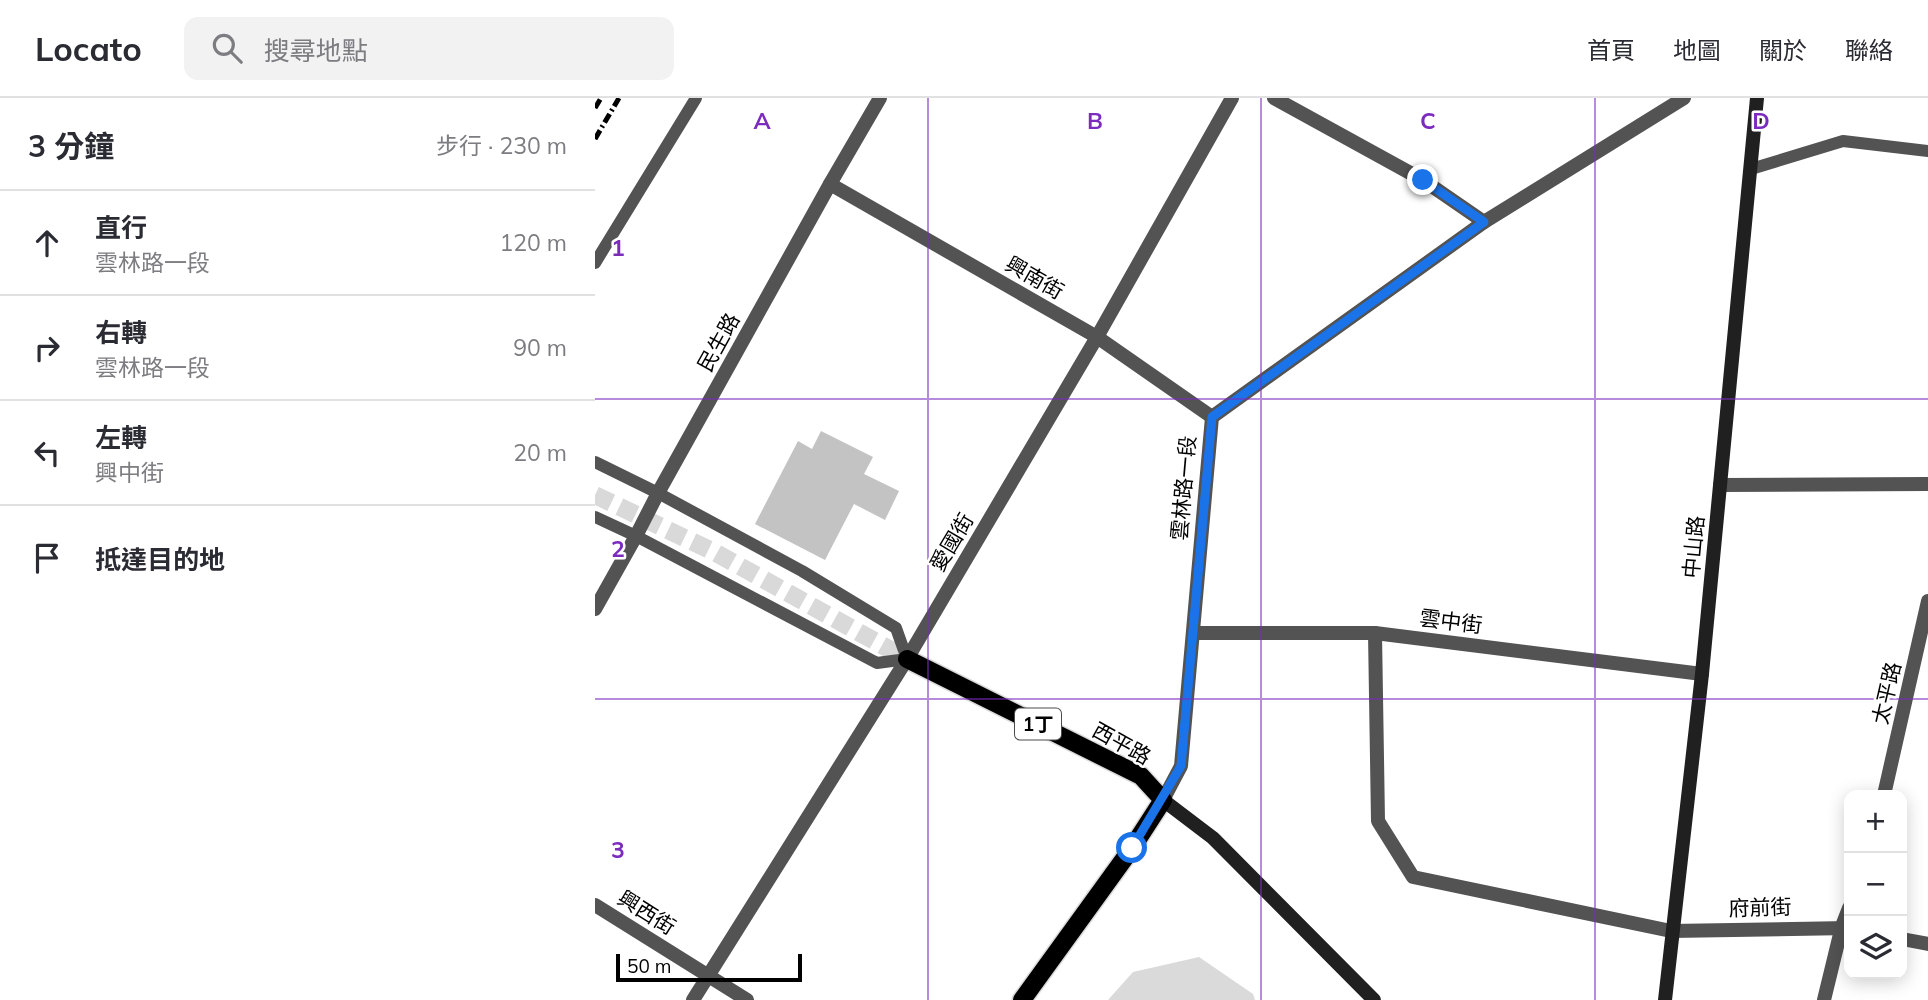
<!DOCTYPE html>
<html lang="zh-TW">
<head>
<meta charset="utf-8">
<style>
	:root { --surface:#fff; --page:#f2f2f3; --text:#2b2b33; --muted:#7c7c81; --line:#e1e1e2 }
	body { margin:0; font-family:Mulish,"Noto Sans TC",sans-serif; background:var(--page); color:var(--text) }
	.controls { position:absolute; right:21px; bottom:21px; display:grid; overflow:hidden; border-radius:14px; box-shadow:0 4px 18px #0003 }
	.controls button { width:63px; height:63px; display:grid; place-items:center; padding:0; border:0; border-bottom:2px solid var(--line); background:var(--surface); color:var(--text); font:35px sans-serif }
	.scale { position:absolute; left:21px; bottom:18px; width:186px; box-sizing:border-box; padding-left:7px; border:4px solid #000; border-top:0; font-size:19px; line-height:24px; white-space:nowrap; color:#000; -webkit-text-stroke:5px #fff; paint-order:stroke }
	.stop { position:absolute; width:21px; height:21px; margin:-16px; border:5px solid #1a73e8; border-radius:50%; background:#fff }
	.stop.end { background:#1a73e8; border-color:#fff; box-shadow:0 2px 7px #0008 }
	.list { margin:0; padding:0; list-style:none }
	h2 { display:flex; justify-content:space-between; align-items:center; height:91px; margin:0; padding:0 28px; font-size:30px }
	h2 small { font-size:23px; font-weight:400; color:var(--muted) }
	.list li { display:grid; grid-template-columns:46px 1fr auto; gap:21px; align-items:center; box-sizing:border-box; height:105px; padding:0 28px; border-top:2px solid var(--line) }
	.list b { display:block; font-size:26px; white-space:nowrap }
	.list p { margin:0; font-size:23px; white-space:nowrap; color:var(--muted) }
	.list em { font-size:23px; font-style:normal; color:var(--muted) }
	.icon { flex:none; width:38px; height:38px; fill:none; stroke:currentColor; stroke-width:2; stroke-linecap:round; stroke-linejoin:round }
	.map { position:relative; flex:none; width:1333px; height:902px; overflow:hidden }
	header { display:flex; align-items:center; gap:42px; box-sizing:border-box; height:98px; padding:0 35px; background:var(--surface); border-bottom:2px solid var(--line) }
	header strong { font-size:33px }
	nav { display:flex; gap:38px; margin-inline-start:auto; font-size:24px }
	.search { width:490px; height:63px; background:var(--page); display:flex; align-items:center; gap:18px; box-sizing:border-box; padding:0 24px; border-radius:14px; color:var(--muted); font-size:26px }
	main { display:flex }
	aside { flex:1; background:var(--surface) }
	.map>svg:first-child { display:block }
</style>
</head>
<body>
<header>
<strong>Locato</strong>
<div class="search"><svg class="icon" aria-label="search" viewBox="0 0 24 24"><circle cx="10" cy="10" r="6"/><path d="M15 15l6 6"/></svg>搜尋地點</div>
<nav><a>首頁</a><a>地圖</a><a>關於</a><a>聯絡</a></nav>
</header>
<main>
<aside>
<h2>3 分鐘<small>步行 · 230 m</small></h2>
<ul class="list">
<li><svg class="icon" aria-label="ahead" viewBox="0 0 24 24"><path d="M12 20V5M6 11l6-6 6 6"/></svg><div><b>直行</b><p>雲林路一段</p></div><em>120 m</em></li>
<li><svg class="icon" aria-label="right" viewBox="0 0 24 24"><path d="M7 20v-9h11M14 6l5 5-5 5"/></svg><div><b>右轉</b><p>雲林路一段</p></div><em>90 m</em></li>
<li><svg class="icon" aria-label="left" viewBox="0 0 24 24"><path d="M17 20v-9H6M10 6l-5 5 5 5"/></svg><div><b>左轉</b><p>興中街</p></div><em>20 m</em></li>
<li><svg class="icon" aria-label="arrive" viewBox="0 0 24 24"><path d="M6 21V4h12l-3 4 3 4H6"/></svg><div><b>抵達目的地</b></div></li>
</ul>
</aside>
<div class="map">
<svg width="1333" height="902" viewBox="0 0 1333 902">
	<rect width="100%" height="100%" fill="#fff"/>
	<path fill="#dadada" d="M 604,859 L 658,896 L 660,902 L 513,902 L 538,874 Z"/>
	<path fill="#c3c3c3" d="M 226,333 L 278,359 L 269,376 L 304,393 L 290,422 L 259,406 L 230,462 L 160,426 L 203,343 L 217,351 Z"/>
	<g fill="none" stroke-linecap="round" stroke-linejoin="round">
		<path stroke="#d9d9d9" stroke-width="18" stroke-dasharray="18 9" stroke-linecap="butt" d="M 0,397 L 121,455 L 312,561"/>
		<defs>
			<path id="primary" d="M 312,561 L 546,678 L 568,702 L 537,750 L 427,902"/>
		</defs>
		<use href="#primary" stroke="#dbdbdb" stroke-width="21"/>
		<g stroke="#535353" stroke-width="12">
			<path d="M 1156,71 L 1248,43 L 1333,53"/>
			<path d="M 0,165 L 101,0"/>
			<path d="M 0,364 L 63,395 L 207,473 L 301,530 L 312,561 L 282,565 L 41,438 L 0,419"/>
		</g>
		<g stroke="#535353" stroke-width="14">
			<path d="M 679,0 L 828,82 L 889,124"/>
			<path d="M 235,86 L 502,239 L 617,319"/>
			<path d="M 1125,387 L 1333,386"/>
			<path d="M 63,395 L 235,86 L 285,0"/>
			<path d="M 0,511 L 41,438"/>
			<path d="M 598,535 L 780,535 L 1107,576"/>
			<path d="M 780,535 L 783,723 L 818,779 L 1076,833 L 1254,830"/>
			<path d="M 1289,697 L 1333,503"/>
			<path d="M 568,702 L 586,668 L 617,319 L 889,124 L 1089,0"/>
			<path d="M 0,807 L 152,902"/>
			<path d="M 1307,841 L 1333,846"/>
			<path d="M 98,902 L 312,561 L 502,239 L 637,0"/>
			<path d="M 1229,902 L 1247,828 L 1254,810"/>
		</g>
		<g stroke="#202020" stroke-width="14">
			<path d="M 568,702 L 618,740 L 779,902"/>
			<path d="M 1070,902 L 1107,576 L 1162,0"/>
		</g>
		<use href="#primary" stroke="#000" stroke-width="18"/>
		<g stroke="#000" stroke-width="5" stroke-dasharray="10 3.5 2 3.5" stroke-linecap="butt">
			<path d="M 0,10 L 6,0"/>
			<path d="M 0,41 L 24,0"/>
		</g>
		<path stroke="#535353" stroke-width="14" d="M 41,438 L 63,395"/>
	</g>
	<g fill="none" stroke-linecap="round" stroke-linejoin="round">
		<path stroke="#1a73e8" stroke-width="9" d="M 537,750 L 586,668 L 617,319 L 889,124 L 828,82"/>
	</g>
	<path fill="none" stroke="#7b2cbf" stroke-width="2" stroke-opacity="0.55" d="M 333,0 L 333,902M 666,0 L 666,902M 1000,0 L 1000,902M 0,301 L 1333,301M 0,601 L 1333,601"/>
	<g text-anchor="middle" dominant-baseline="central" stroke-width="5" stroke-linejoin="round" paint-order="stroke">
		<rect fill="#fff" stroke="#4c4c4c" stroke-width="2" x="420" y="610.5" width="46" height="31" rx="5"/>
		<g font-size="19" font-weight="bold" fill="#000">
			<text x="443" y="626">1丁</text>
		</g>
		<g font-size="21" fill="#000" stroke="#fff">
			<text transform="translate(440 179) rotate(30)">興南街</text>
			<text transform="translate(123 244) rotate(-61)">民生路</text>
			<text transform="translate(588 390) rotate(-85)">雲林路一段</text>
			<text transform="translate(356 444) rotate(-59)">愛國街</text>
			<text transform="translate(1098 449) rotate(-85)">中山路</text>
			<text transform="translate(856 523) rotate(7)">雲中街</text>
			<text transform="translate(1291 595) rotate(-77)">太平路</text>
			<text transform="translate(527 645) rotate(29)">西平路</text>
			<text transform="translate(1165 809) rotate(-2)">府前街</text>
			<text transform="translate(52 814) rotate(32)">興西街</text>
		</g>
	</g>
	<g font-size="23" text-anchor="middle" font-weight="bold" fill="#7b2cbf" stroke="#fff" stroke-width="5" stroke-linejoin="round" paint-order="stroke">
		<text x="167" y="31">A</text>
		<text x="500" y="31">B</text>
		<text x="833" y="31">C</text>
		<text x="1166" y="31">D</text>
		<text x="23" y="158">1</text>
		<text x="23" y="459">2</text>
		<text x="23" y="760">3</text>
	</g>
</svg>
<div class="controls">
<button>+</button>
<button>−</button>
<button><svg class="icon" aria-label="layers" viewBox="0 0 24 24"><path d="M12 4l9 5-9 5-9-5zM3 14l9 5 9-5"/></svg></button>
</div>
<div class="scale">50 m</div>
<div class="stop" style="left:537px;top:750px"></div>
<div class="stop end" style="left:828px;top:82px"></div>
</div>
</main>
</body>
</html>
